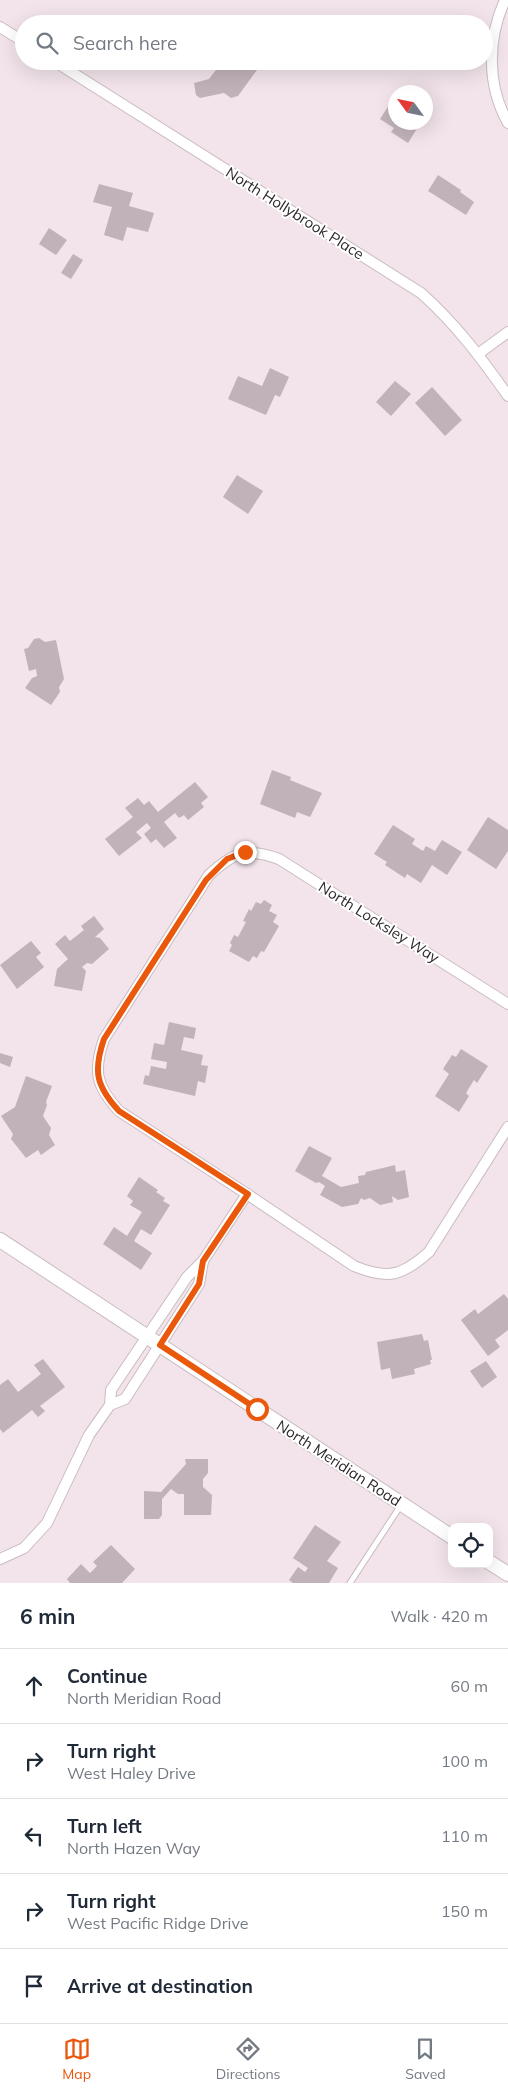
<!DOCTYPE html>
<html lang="en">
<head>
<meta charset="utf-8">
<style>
	:root { --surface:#fff; --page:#f2f2f3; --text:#1f2937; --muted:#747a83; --line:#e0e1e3; --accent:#ea580c }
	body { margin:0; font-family:Mulish,sans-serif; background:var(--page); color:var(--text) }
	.controls { position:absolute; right:15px; bottom:15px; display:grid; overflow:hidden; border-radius:10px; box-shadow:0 5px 20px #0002 }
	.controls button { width:45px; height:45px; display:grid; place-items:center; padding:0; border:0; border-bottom:1px solid var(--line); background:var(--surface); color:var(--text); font:25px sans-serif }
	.compass { position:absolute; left:388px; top:85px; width:45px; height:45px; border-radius:50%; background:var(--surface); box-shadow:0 5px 20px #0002; rotate:303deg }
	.stop { position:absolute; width:15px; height:15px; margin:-11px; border:4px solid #ea580c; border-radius:50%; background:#fff }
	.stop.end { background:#ea580c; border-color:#fff; box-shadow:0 1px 5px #0008 }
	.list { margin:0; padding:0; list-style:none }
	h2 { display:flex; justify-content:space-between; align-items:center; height:65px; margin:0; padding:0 20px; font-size:21px }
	h2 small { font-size:16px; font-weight:400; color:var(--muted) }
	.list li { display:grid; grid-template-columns:32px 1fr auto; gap:15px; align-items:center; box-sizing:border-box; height:75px; padding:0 20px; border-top:1px solid var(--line) }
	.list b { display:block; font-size:19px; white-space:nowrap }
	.list p { margin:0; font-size:16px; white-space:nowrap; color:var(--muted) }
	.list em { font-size:16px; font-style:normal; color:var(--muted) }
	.icon { flex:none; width:28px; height:28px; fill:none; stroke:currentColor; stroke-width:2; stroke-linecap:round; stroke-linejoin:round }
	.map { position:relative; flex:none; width:508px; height:1583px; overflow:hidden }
	.search { position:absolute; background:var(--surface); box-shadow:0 5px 20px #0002; left:15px; right:15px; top:15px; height:55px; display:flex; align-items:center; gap:12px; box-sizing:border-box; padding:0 18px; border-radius:28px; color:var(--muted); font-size:19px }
	.sheet { height:440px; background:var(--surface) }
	nav { display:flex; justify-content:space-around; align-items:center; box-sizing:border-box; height:70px; border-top:1px solid var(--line); background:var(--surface); font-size:14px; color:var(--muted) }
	nav a { display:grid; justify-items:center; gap:2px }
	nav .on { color:var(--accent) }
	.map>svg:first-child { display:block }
</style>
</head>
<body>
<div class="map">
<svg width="508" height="1583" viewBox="0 0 508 1583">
	<rect width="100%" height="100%" fill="#f2e4ea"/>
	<g fill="#c0b2b8">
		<path d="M 213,61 L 237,61 L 243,65 L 249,64 L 257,70 L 238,96 L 231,98 L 224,93 L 200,98 L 196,95 L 194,83 L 209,79 L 219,66 Z"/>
		<path d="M 396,94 L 396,122 L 421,122 L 408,143 L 391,132 L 394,128 L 380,119 Z"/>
		<path d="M 438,175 L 461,190 L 460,192 L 474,202 L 466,215 L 428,191 Z"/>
		<path d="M 99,184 L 133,193 L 129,206 L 154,213 L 148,232 L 127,227 L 123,241 L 104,235 L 112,207 L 93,202 Z"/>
		<path d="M 49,228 L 67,240 L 56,255 L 39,244 Z"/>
		<path d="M 73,254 L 83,260 L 71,279 L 61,273 Z"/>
		<path d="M 270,368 L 289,377 L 280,397 L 275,395 L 266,415 L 228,399 L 238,376 L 262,386 Z"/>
		<path d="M 395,381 L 411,394 L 391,416 L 376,402 Z"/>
		<path d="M 432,387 L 462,420 L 445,436 L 415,403 Z"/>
		<path d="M 237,475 L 263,491 L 248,514 L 223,497 Z"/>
		<path d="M 39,638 L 45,642 L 56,640 L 64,679 L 59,687 L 60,692 L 51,705 L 25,688 L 32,678 L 37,676 L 36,669 L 29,671 L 24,649 L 28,648 L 34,639 Z"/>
		<path d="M 272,770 L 291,777 L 290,780 L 322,793 L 310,817 L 297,812 L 295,818 L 260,804 Z"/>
		<path d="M 195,782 L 208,797 L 201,803 L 204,807 L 188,820 L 184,815 L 179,818 L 175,813 L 164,822 L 177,838 L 164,848 L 156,839 L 151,843 L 144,834 L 151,828 L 147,823 L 136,832 L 142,838 L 119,856 L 105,839 L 133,817 L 125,808 L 138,798 L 144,805 L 149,801 L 158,812 Z"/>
		<path d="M 488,817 L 508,830 L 508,851 L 496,869 L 467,850 Z"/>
		<path d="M 393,825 L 415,839 L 412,844 L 423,851 L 426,846 L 435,851 L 442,840 L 462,852 L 447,875 L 432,865 L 421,883 L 407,874 L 405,878 L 385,865 L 387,862 L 374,854 Z"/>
		<path d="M 264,900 L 272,905 L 269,911 L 277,915 L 273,922 L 279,926 L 264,952 L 261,951 L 257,958 L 253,956 L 249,962 L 229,951 L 232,945 L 230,943 L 234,935 L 238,937 L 246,922 L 243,921 L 249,909 L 251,911 L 256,902 L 261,904 Z"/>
		<path d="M 94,916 L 104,929 L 95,937 L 100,938 L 109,949 L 92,964 L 87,963 L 82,967 L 86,971 L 82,991 L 54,986 L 57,969 L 68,959 L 55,944 L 65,935 L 70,941 L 84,930 L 81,926 Z"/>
		<path d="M 31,941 L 41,953 L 36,957 L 44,967 L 17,989 L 0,965 Z"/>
		<path d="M 169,1022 L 196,1028 L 194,1039 L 184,1037 L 181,1050 L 203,1055 L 201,1065 L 208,1066 L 205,1083 L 198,1081 L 195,1096 L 143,1084 L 145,1075 L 149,1076 L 151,1066 L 166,1069 L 167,1062 L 151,1059 L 154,1043 L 164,1045 Z"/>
		<path d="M 461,1049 L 488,1066 L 477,1083 L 474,1080 L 466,1093 L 469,1096 L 459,1112 L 435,1096 L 449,1074 L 443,1069 L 452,1055 L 456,1057 Z"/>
		<path d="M 0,1053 L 13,1057 L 10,1067 L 0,1063 Z"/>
		<path d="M 26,1076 L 52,1086 L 46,1102 L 47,1105 L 43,1116 L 51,1128 L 49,1135 L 55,1145 L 41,1155 L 38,1150 L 26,1158 L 11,1139 L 13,1134 L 1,1116 L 15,1107 Z"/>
		<path d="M 309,1146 L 332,1158 L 322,1176 L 341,1187 L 359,1183 L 358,1176 L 365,1175 L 366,1172 L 395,1165 L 396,1172 L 405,1170 L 409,1197 L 398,1200 L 392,1196 L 393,1202 L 380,1205 L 370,1198 L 364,1200 L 361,1198 L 358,1204 L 342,1207 L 320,1195 L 325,1186 L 319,1182 L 316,1183 L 295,1171 Z"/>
		<path d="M 139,1177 L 158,1190 L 156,1192 L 165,1198 L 163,1201 L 170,1205 L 151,1235 L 141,1229 L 134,1241 L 152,1253 L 141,1270 L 103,1244 L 114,1227 L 127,1236 L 142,1212 L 130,1205 L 133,1201 L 127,1196 Z"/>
		<path d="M 504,1294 L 508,1299 L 508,1330 L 495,1340 L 500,1347 L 488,1356 L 461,1320 L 475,1309 L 478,1314 Z"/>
		<path d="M 422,1334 L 424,1341 L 428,1340 L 432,1360 L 430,1360 L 431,1364 L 414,1369 L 415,1374 L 392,1379 L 390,1368 L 381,1370 L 377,1342 Z"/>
		<path d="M 43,1359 L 65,1387 L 40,1406 L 45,1411 L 38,1417 L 32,1410 L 3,1433 L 0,1429 L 0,1385 L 8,1379 L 18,1392 L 41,1374 L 34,1365 Z"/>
		<path d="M 486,1361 L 497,1377 L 482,1388 L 470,1371 Z"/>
		<path d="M 185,1459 L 208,1459 L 208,1473 L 203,1479 L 203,1487 L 212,1495 L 211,1515 L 184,1515 L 184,1494 L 178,1494 L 171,1489 L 162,1499 L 162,1515 L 159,1519 L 144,1519 L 144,1491 L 161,1492 L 186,1464 Z"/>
		<path d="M 315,1525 L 341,1542 L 327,1561 L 338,1568 L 329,1583 L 293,1583 L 289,1580 L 298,1567 L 305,1572 L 308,1568 L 293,1558 Z"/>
		<path d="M 111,1545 L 135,1569 L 122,1583 L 70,1583 L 67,1579 L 81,1564 L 90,1573 L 97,1566 L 93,1562 Z"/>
	</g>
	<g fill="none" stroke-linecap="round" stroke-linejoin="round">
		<defs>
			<path id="lane" d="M 350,1583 L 401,1505"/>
			<g id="street">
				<path d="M 505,0 C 487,39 487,86 508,123"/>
				<path d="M 0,27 L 24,42"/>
				<path d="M 54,61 L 421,293 C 456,324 482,359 508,396"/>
				<path d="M 478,354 L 508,332"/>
				<path d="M 508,1004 L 279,859 C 246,847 234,852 209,875 L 104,1039 C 93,1071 96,1086 119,1111 L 247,1194 L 354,1266 C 388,1280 402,1276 429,1252 L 508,1127"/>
				<path d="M 203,1261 L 247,1194"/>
				<path d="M 0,1559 L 24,1548 L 47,1523 L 89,1435 L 110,1405 L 111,1390 L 187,1277 L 203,1261 L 199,1284 L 125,1399 L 110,1405"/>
			</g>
			<g id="secondary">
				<path d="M 0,1240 L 452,1537"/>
				<path d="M 489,1562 L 508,1574"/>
			</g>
		</defs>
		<use href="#lane" stroke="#c9bcc1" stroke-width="7"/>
		<use href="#street" stroke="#c9bcc1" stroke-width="12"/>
		<use href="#secondary" stroke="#c9bcc1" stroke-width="16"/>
		<use href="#lane" stroke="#fff" stroke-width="5"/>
		<use href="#street" stroke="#fff" stroke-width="10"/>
		<use href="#secondary" stroke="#fff" stroke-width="14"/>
	</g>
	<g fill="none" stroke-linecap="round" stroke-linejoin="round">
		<path stroke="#ea580c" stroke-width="6" d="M 245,852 L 227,859 L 206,880 L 104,1039 C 93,1071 96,1086 119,1111 L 248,1194 L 203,1261 L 199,1284 L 160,1345 L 257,1409"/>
	</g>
	<g text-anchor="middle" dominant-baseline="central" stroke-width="4" stroke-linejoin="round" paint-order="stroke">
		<g font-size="15" fill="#2d282a" stroke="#fff">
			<text transform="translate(295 213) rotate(32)">North Hollybrook Place</text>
			<text transform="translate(379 922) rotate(32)">North Locksley Way</text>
			<text transform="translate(339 1463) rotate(33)">North Meridian Road</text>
		</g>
	</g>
</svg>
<div class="controls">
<button><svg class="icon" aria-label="locate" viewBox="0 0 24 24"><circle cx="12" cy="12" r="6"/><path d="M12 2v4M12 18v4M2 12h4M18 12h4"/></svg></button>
</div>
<svg class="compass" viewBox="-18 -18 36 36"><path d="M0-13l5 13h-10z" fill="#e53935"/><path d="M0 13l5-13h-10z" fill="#747a83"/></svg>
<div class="stop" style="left:257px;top:1409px"></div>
<div class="stop end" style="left:245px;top:852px"></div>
<div class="search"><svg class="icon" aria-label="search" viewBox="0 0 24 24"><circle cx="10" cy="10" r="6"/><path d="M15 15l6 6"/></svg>Search here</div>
</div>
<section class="sheet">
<h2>6 min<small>Walk · 420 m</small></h2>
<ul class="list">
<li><svg class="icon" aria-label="ahead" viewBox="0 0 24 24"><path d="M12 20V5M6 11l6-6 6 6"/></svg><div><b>Continue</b><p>North Meridian Road</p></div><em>60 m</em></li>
<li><svg class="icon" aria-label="right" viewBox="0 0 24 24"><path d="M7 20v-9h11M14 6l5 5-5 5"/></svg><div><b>Turn right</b><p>West Haley Drive</p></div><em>100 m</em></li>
<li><svg class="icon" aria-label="left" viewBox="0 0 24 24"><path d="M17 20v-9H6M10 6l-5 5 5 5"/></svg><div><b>Turn left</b><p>North Hazen Way</p></div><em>110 m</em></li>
<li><svg class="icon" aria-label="right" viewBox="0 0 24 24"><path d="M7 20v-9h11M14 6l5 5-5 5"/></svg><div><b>Turn right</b><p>West Pacific Ridge Drive</p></div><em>150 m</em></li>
<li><svg class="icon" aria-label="arrive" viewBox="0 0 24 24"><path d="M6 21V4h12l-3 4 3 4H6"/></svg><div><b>Arrive at destination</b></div></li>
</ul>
</section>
<nav>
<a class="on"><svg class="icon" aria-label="map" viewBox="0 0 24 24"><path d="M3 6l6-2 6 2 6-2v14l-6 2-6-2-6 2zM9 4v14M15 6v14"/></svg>Map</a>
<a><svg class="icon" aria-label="directions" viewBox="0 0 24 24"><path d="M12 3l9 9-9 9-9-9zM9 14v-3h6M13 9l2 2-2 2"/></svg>Directions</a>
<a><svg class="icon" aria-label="saved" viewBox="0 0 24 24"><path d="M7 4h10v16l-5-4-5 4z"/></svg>Saved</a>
</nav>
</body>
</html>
